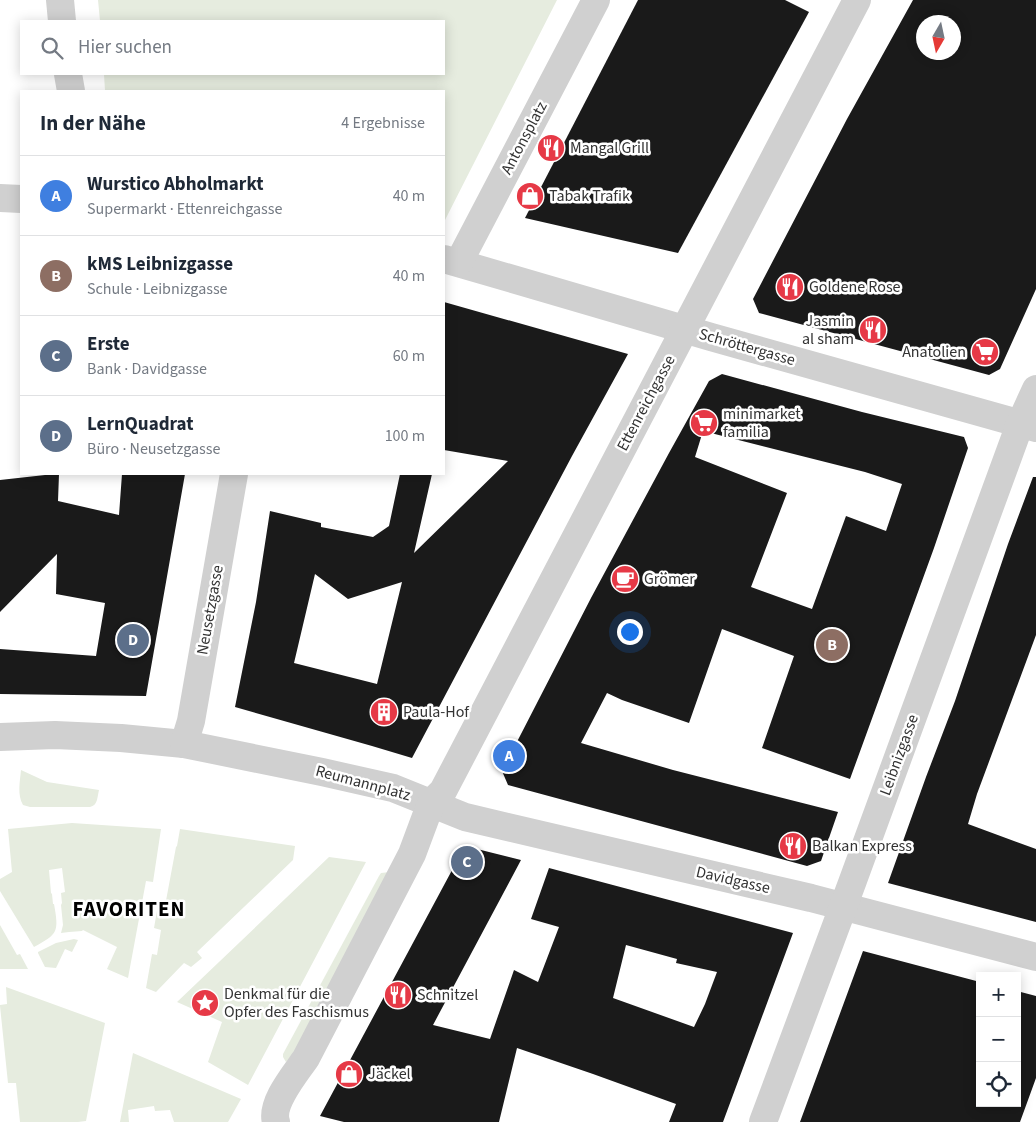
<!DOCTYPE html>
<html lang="de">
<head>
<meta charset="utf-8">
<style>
	:root { --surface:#fff; --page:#f6f6f7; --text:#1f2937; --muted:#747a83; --line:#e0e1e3; --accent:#1a73e8 }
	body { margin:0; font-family:"Source Sans 3",sans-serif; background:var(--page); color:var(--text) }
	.controls { position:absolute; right:15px; bottom:15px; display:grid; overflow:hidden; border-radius:0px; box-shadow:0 2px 12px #0003 }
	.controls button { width:45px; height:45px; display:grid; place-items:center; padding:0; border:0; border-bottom:1px solid var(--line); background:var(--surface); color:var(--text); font:25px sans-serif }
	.compass { position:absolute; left:916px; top:15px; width:45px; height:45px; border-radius:50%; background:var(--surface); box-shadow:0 2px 12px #0003; rotate:189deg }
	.you { position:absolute; left:629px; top:631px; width:18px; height:18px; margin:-12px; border:4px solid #fff; border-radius:50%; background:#1a73e8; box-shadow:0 0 0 8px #1a73e833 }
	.badge { display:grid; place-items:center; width:32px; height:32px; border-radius:50%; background:var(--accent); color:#fff; font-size:16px; font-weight:700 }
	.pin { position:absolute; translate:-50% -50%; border:2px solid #fff; box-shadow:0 1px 5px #0006 }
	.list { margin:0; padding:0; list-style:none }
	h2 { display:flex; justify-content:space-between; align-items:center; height:65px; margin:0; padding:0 20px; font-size:21px }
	h2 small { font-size:16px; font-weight:400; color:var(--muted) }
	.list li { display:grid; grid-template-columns:32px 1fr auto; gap:15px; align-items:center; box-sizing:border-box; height:80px; padding:0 20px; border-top:1px solid var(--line) }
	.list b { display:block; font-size:19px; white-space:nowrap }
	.list p { margin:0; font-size:16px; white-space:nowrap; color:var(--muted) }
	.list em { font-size:16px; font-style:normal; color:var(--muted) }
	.icon { flex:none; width:28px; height:28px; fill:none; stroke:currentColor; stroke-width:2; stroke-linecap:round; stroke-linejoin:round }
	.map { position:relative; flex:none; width:1036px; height:1122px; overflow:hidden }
	.search { position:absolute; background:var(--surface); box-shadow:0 2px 12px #0003; left:20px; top:20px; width:425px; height:55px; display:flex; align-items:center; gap:12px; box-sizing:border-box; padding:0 18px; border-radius:0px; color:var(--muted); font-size:19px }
	.panel { position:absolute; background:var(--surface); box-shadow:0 2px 12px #0003; left:20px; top:90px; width:425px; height:385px; border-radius:0px }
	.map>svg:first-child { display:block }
</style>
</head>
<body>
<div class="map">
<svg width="1036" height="1122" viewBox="0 0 1036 1122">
	<rect width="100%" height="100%" fill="#fff"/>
	<g fill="#e6ecdf">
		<path d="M 98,0 L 557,0 L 444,222 L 444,91 L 105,91 L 104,74 L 444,74 L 444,21 L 100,21 Z"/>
		<path d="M 21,770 L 47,782 L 99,790 C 97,798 98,805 90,807 L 30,807 L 23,805 C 17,795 20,781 21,770 Z"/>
		<path d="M 72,823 L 161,829 L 153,882 L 146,881 L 128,978 L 107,969 L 117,947 L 83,930 L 82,931 L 69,932 L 61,933 L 63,925 L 61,905 L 62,903 L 61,893 L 65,892 L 62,868 L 49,870 L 51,893 L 52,894 L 53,904 L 54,904 C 59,932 58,934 34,947 L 0,891 L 0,879 L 12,872 L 8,829 Z"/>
		<path d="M 180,829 L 295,846 L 293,860 L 197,952 L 202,958 L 191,967 L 184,963 L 156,992 L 146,988 L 152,954 L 157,955 L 161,930 L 154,928 L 158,905 L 165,906 L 176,847 L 177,846 Z"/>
		<path d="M 329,857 L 366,862 L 248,1085 L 208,1062 L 222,1022 L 177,1002 Z"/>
		<path d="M 390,872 L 304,1041 L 286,1062 L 283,1057 L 283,1054 L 379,876 L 381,873 Z"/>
		<path d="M 0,925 L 17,955 L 20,954 L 28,969 L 0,969 Z"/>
		<path d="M 74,939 L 78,940 L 72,952 L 65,949 L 56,968 L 45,967 L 38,953 L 38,952 L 56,943 Z"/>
		<path d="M 6,987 L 105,1023 L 86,1121 L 78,1122 L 20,1122 L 16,1083 L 8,1083 L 0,1006 L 0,1005 L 7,1004 Z"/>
		<path d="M 133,1053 L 241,1099 L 228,1122 L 174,1122 L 170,1110 L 155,1111 L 154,1106 L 128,1110 L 129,1122 L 120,1122 Z"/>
	</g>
	<g fill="#1a1a1a" fill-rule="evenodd">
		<path d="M 638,0 L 785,0 L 809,12 L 678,253 L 525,218 Z"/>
		<path d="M 913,0 L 1036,0 L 1036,289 L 1000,369 L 989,375 L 759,313 L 753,299 L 847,119 ZM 924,22 L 954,22 L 954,52 L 924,52 Z"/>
		<path d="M 444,302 L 628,354 L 572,456 L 412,758 L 372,746 L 235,707 L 256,602 L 270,511 L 321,523 L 321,527 L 373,537 L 389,526 L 400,474 L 432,474 L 414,553 L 508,461 L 444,450 ZM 315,574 L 348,599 L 402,582 L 377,684 L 294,663 Z"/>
		<path d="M 722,374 L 862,412 L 964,437 L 968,448 L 934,548 L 850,779 L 762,748 L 794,656 L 722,629 L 689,723 L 622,700 L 607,693 L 581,743 L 673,770 L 838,812 L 821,861 L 807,866 L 508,785 L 502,771 L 591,598 L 669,453 L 709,381 ZM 703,431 L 865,472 L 902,484 L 886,531 L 846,516 L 812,609 L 751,587 L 787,493 L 695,457 Z"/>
		<path d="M 54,474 L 59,474 L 58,501 L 119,515 L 122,474 L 185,474 L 146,696 L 0,694 L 0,649 L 96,656 L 105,603 L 56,594 L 57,554 L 0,612 L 0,480 Z"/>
		<path d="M 1033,477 L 1036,477 L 1036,635 L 977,794 L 968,824 L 1036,849 L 1036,922 L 888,883 L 926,777 L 955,701 L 1008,544 Z"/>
		<path d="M 465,846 L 521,860 L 433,1025 L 490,1039 L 514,970 L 538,982 L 559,927 L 531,919 L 549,868 L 793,933 L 723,1122 L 669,1122 L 676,1104 L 593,1074 L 517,1048 L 499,1122 L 344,1122 L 320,1116 ZM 626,945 L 677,959 L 676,963 L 717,972 L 705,1004 L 694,1027 L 613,998 Z"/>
		<path d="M 863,951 L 980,982 L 980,1103 L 1017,1103 L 1017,991 L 1036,996 L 1036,1078 L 1020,1122 L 800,1122 Z"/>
	</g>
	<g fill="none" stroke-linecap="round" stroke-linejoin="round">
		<g stroke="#d0d0d0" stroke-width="28">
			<path d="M 60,0 L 62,21"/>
			<path d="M 68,74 L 71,91"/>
			<path d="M 0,198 L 21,199"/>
			<path d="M 444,259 L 711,337 L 1036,428"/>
			<path d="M 459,262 L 596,0"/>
			<path d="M 0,737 L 55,735 L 121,738 L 184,744 L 322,772 L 393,788 L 465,817 L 811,898 L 1036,957"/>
			<path d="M 184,744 L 191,721 L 234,474"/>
			<path d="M 276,1122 C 270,1103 296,1073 306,1058 L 412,854 L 431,803 L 443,791 L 857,0"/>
			<path d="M 763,1122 L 852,883 L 1020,424 L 1036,389"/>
		</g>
	</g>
	<defs>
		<symbol id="restaurant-disc" viewBox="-11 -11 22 22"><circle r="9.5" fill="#e63946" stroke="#fff"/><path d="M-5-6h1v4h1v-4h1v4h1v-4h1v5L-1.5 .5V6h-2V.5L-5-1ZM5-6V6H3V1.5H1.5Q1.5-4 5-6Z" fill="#fff"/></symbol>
		<symbol id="shop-disc" viewBox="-11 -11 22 22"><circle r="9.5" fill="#e63946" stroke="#fff"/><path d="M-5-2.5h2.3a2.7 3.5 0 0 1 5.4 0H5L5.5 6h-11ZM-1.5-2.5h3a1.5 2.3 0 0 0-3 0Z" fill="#fff"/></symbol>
		<symbol id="supermarket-disc" viewBox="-11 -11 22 22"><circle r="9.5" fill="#e63946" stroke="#fff"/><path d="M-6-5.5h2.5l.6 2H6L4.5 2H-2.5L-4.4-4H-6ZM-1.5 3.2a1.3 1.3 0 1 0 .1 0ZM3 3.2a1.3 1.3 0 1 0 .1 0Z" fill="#fff"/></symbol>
		<symbol id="cafe-disc" viewBox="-11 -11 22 22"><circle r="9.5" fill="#e63946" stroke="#fff"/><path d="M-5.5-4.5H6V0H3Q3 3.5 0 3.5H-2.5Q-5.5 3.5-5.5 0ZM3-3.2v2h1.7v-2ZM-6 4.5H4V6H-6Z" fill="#fff"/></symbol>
		<symbol id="building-disc" viewBox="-11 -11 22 22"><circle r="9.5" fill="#e63946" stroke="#fff"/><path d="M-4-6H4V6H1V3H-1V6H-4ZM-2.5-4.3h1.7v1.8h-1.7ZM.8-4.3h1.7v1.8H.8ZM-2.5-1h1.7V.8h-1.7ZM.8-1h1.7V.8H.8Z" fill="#fff"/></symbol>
		<symbol id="sight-disc" viewBox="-11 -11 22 22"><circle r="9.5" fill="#e63946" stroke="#fff"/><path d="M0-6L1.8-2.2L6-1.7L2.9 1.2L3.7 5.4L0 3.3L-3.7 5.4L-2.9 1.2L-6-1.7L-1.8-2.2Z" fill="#fff"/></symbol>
	</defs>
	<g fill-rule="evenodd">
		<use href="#restaurant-disc" x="535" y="132" width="32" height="32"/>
		<use href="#shop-disc" x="514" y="180" width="32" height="32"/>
		<use href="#restaurant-disc" x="774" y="271" width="32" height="32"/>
		<use href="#restaurant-disc" x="857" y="314" width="32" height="32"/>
		<use href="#supermarket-disc" x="969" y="336" width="32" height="32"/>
		<use href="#supermarket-disc" x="688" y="407" width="32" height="32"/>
		<use href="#cafe-disc" x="609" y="563" width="32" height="32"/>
		<use href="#building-disc" x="368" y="696" width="32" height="32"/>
		<use href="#restaurant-disc" x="777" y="830" width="32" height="32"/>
		<use href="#restaurant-disc" x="382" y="979" width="32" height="32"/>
		<use href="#sight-disc" x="189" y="987" width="32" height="32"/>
		<use href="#shop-disc" x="333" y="1058" width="32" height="32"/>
	</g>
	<g text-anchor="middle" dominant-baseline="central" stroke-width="5" stroke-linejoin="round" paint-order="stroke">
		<g font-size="16" fill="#333" stroke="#fff">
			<text transform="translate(524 138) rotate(-62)">Antonsplatz</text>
			<text transform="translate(747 347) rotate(16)">Schröttergasse</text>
			<text transform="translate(646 403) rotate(-62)">Ettenreichgasse</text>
			<text transform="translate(210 610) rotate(-80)">Neusetzgasse</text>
			<text transform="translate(899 755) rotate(-70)">Leibnizgasse</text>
			<text transform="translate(363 783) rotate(15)">Reumannplatz</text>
			<text transform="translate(733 880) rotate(13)">Davidgasse</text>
		</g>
		<g font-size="16" fill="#333" stroke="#fff" text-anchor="start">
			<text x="570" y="148">Mangal Grill</text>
			<text x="549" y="196">Tabak Trafik</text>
			<text x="809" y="287">Goldene Rose</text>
			<text x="854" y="321" text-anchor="end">Jasmin<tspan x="854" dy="18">al sham</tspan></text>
			<text x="966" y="352" text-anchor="end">Anatolien</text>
			<text x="723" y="414">minimarket<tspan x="723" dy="18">familia</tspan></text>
			<text x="644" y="579">Grömer</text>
			<text x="403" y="712">Paula-Hof</text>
			<text x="812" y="846">Balkan Express</text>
			<text x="224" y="994">Denkmal für die<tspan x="224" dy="18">Opfer des Faschismus</tspan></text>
			<text x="417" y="995">Schnitzel</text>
			<text x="368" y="1074">Jäckel</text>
		</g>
		<g font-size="21" font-weight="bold" letter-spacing="1" fill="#000" stroke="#fff">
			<text x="129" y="909">FAVORITEN</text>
		</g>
	</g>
</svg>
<div class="controls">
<button>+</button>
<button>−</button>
<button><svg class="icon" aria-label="locate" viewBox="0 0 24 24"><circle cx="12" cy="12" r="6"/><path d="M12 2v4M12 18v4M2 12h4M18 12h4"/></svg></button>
</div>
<svg class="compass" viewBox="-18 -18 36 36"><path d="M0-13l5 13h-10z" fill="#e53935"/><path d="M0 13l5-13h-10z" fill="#747a83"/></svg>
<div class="you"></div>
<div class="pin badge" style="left:509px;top:756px;background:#3f7fe0">A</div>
<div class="pin badge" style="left:832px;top:645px;background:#8d6e63">B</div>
<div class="pin badge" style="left:467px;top:862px;background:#5c6f8a">C</div>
<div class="pin badge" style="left:133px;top:640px;background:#5c6f8a">D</div>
<div class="search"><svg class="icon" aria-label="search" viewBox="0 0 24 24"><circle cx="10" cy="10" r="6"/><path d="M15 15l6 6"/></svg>Hier suchen</div>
<section class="panel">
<h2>In der Nähe<small>4 Ergebnisse</small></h2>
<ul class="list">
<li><span class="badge" style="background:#3f7fe0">A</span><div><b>Wurstico Abholmarkt</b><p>Supermarkt · Ettenreichgasse</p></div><em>40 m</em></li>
<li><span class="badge" style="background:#8d6e63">B</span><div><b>kMS Leibnizgasse</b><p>Schule · Leibnizgasse</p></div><em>40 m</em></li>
<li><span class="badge" style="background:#5c6f8a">C</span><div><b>Erste</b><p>Bank · Davidgasse</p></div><em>60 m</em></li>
<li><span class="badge" style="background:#5c6f8a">D</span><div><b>LernQuadrat</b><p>Büro · Neusetzgasse</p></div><em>100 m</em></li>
</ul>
</section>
</div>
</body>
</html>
